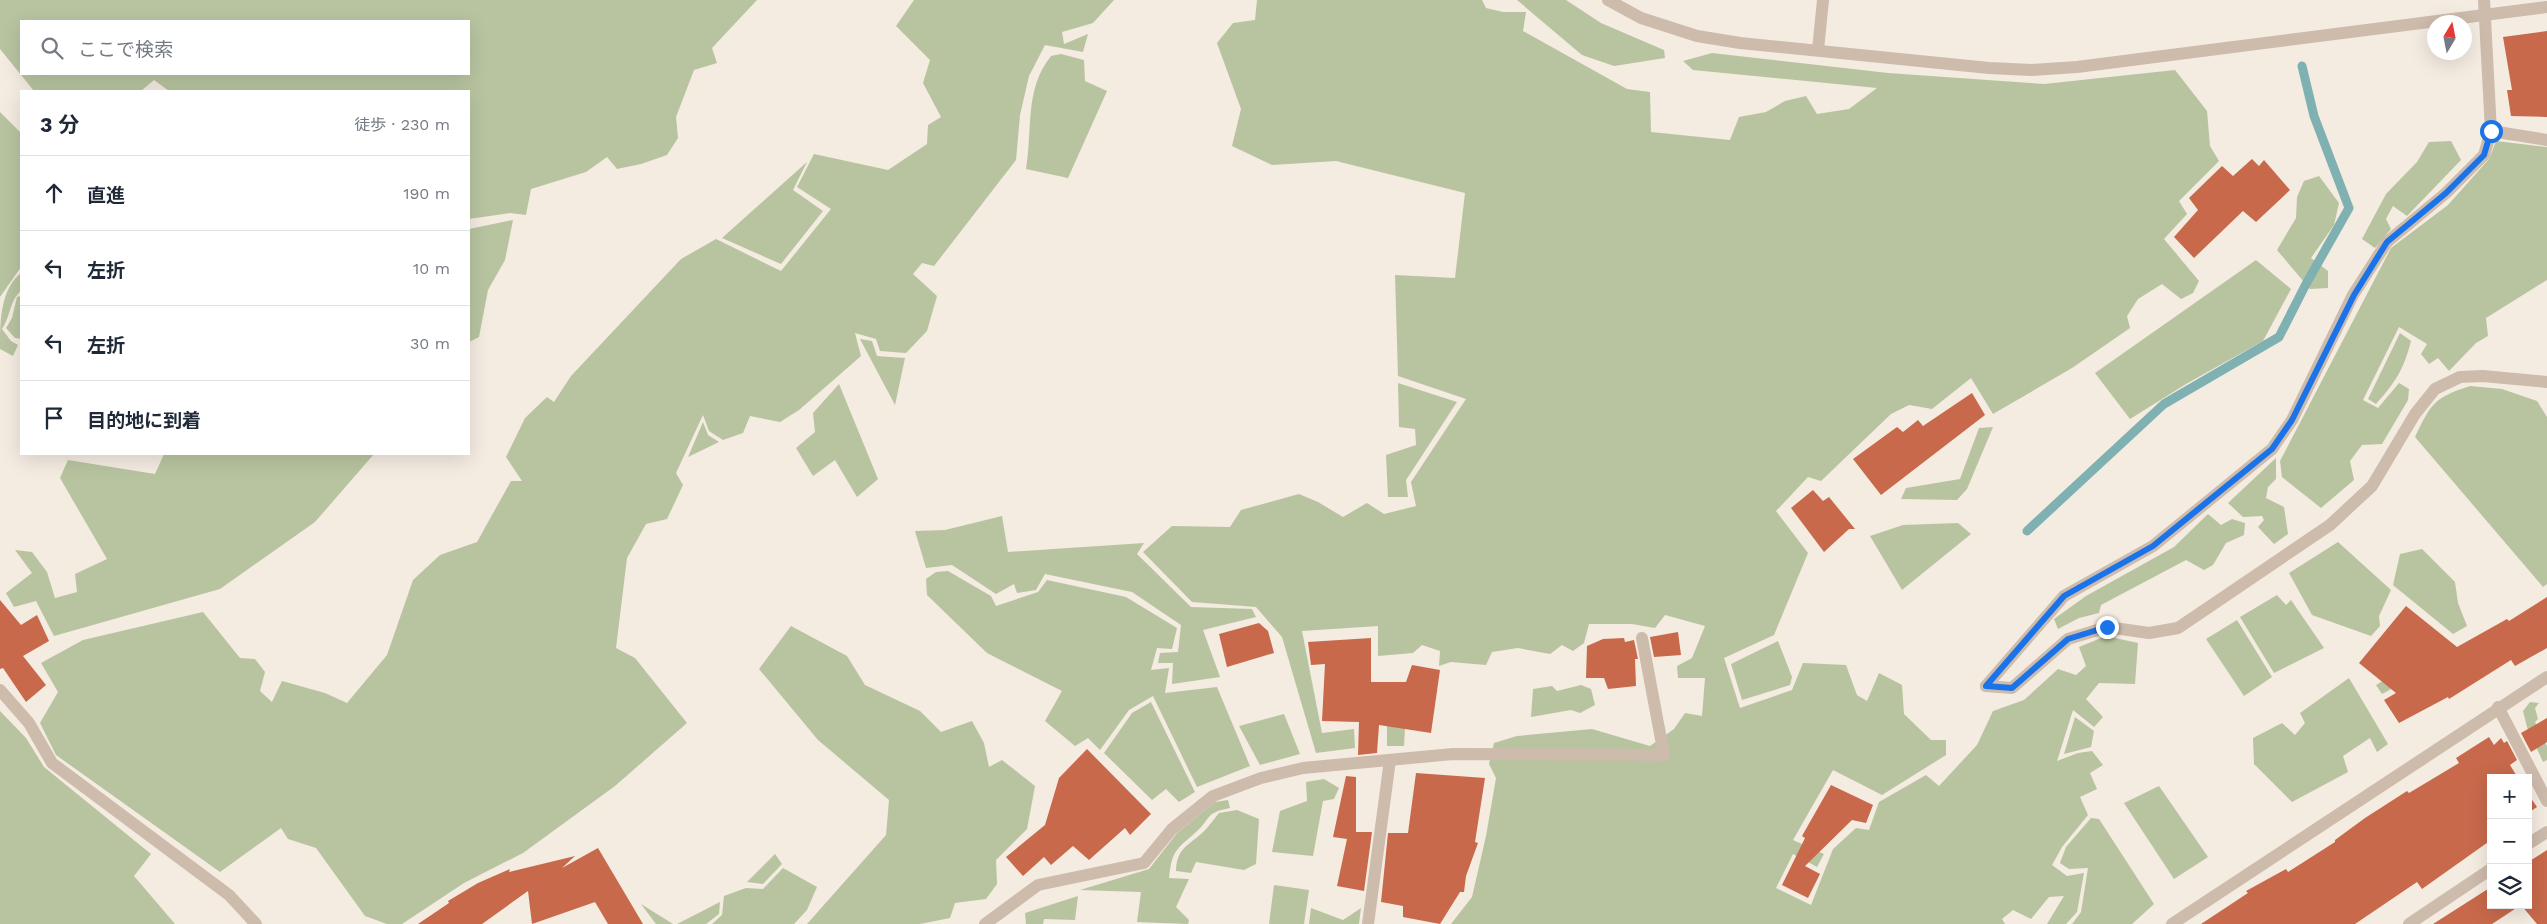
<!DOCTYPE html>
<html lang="ja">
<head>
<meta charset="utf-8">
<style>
	:root { --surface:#fff; --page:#f2f2f3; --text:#1f2937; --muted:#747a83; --line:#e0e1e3 }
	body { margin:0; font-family:"Work Sans","Noto Sans JP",sans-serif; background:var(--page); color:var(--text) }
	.controls { position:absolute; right:15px; bottom:15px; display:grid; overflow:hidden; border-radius:0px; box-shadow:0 5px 20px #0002 }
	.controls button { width:45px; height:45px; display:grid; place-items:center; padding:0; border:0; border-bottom:1px solid var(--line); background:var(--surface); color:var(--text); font:25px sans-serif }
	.compass { position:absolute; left:2427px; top:15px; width:45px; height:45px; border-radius:50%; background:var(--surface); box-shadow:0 5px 20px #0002; rotate:10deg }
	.stop { position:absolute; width:15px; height:15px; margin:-11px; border:4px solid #1a73e8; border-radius:50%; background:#fff }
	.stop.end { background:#1a73e8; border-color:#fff; box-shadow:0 1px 5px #0008 }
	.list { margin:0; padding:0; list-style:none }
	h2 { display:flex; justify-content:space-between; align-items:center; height:65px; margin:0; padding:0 20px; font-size:21px }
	h2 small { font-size:16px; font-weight:400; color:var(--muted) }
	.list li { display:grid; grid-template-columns:32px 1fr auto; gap:15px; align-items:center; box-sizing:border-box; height:75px; padding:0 20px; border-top:1px solid var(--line) }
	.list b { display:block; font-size:19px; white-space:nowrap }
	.list em { font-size:16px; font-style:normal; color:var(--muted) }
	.icon { flex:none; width:28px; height:28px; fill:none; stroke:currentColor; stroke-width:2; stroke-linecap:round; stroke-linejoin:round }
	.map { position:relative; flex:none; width:2547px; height:924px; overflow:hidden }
	.search { position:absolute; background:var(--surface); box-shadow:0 5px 20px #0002; left:20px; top:20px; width:450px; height:55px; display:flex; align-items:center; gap:12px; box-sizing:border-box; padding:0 18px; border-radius:0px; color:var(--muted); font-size:19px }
	.panel { position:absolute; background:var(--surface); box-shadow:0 5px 20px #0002; left:20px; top:90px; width:450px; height:365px; border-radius:0px }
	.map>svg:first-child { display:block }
</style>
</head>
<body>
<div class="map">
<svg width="2547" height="924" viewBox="0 0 2547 924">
	<rect width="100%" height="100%" fill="#f4ebe1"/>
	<g fill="#b8c4a0" fill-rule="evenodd">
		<path d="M 0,0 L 757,0 L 712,48 L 717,63 L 694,70 L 676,117 L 678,138 L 667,155 L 641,164 L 617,169 L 607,157 L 586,172 L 531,189 L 526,215 L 510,213 L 469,219 L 469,91 L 169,91 L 154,80 L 141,91 L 34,91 L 0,49 ZM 21,21 L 469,21 L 469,74 L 21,74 Z"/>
		<path d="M 914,0 L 1114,0 L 1093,23 L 1062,32 L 1064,44 L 1088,34 L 1083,52 L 1045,45 L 1029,76 L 1020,115 L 1016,160 L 934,266 L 922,263 L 913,274 L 937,296 L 927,331 L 906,353 L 880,351 L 876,339 L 855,333 L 861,356 L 799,410 L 780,422 L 750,416 L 743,433 L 723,440 L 709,431 L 703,415 L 676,473 L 683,485 L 667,519 L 646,524 L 627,558 L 616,648 L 635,658 L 687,723 L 615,786 L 523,853 L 464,883 L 402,924 L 387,924 L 365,916 L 316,848 L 288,839 L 281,828 L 220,872 L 56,755 L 40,723 L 58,692 L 41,663 L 83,640 L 203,612 L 240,658 L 255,659 L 265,672 L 260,691 L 272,702 L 282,681 L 325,693 L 347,703 L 387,655 L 413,580 L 440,555 L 477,542 L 511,481 L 522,481 L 506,457 L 525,418 L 547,397 L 554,402 L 571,376 L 681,259 L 716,239 L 781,271 L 831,209 L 797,187 L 814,154 L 888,170 L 927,144 L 928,125 L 941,117 L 923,83 L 930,60 L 896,26 Z"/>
		<path d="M 1257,0 L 1482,0 L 1486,8 L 1503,12 L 1526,12 L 1523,31 L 1627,89 L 1650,92 L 1651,132 L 1730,140 L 1739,117 L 1766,112 L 1785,101 L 1806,96 L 1817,114 L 1849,109 L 1877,88 L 1693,70 L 1683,61 L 1712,53 L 1888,73 L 2044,84 L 2175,70 L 2207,111 L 2210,146 L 2219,161 L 2179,201 L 2187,214 L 2164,239 L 2199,281 L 2193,293 L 2181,299 L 2162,284 L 2138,299 L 2127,316 L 2130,328 L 2072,368 L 1993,414 L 1971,378 L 1932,409 L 1909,405 L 1891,414 L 1821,481 L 1808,477 L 1776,511 L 1808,553 L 1774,635 L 1724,658 L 1740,708 L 1792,690 L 1803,663 L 1846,665 L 1857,695 L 1867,701 L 1879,673 L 1902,685 L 1904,714 L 1931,740 L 1946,740 L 1946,755 L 1882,795 L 1833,770 L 1793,840 L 1824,854 L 1817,867 L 1793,854 L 1776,888 L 1811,905 L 1833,849 L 1856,828 L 1869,830 L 1879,802 L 1926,775 L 1939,786 L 1977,745 L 1993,711 L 2024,700 L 2058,669 L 2076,675 L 2086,666 L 2079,647 L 2106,636 L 2138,643 L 2135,684 L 2099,683 L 2086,699 L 2103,717 L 2094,727 L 2073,710 L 2057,761 L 2078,753 L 2092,751 L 2103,765 L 2090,773 L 2097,789 L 2080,797 L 2088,815 L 2062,847 L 2052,865 L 2067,876 L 2084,873 L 2077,912 L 2066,924 L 2047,924 L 2064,896 L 2049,897 L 2031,919 L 2013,910 L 2002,919 L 2005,924 L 1451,924 L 1472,897 L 1486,836 L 1496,778 L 1489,764 L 1494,743 L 1517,736 L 1592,729 L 1650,746 L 1674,729 L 1685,713 L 1702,716 L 1705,678 L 1678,678 L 1677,666 L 1692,658 L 1705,626 L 1665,615 L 1655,628 L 1632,624 L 1589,624 L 1584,643 L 1573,651 L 1562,645 L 1550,654 L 1518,648 L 1492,652 L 1486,665 L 1451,662 L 1439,666 L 1440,651 L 1422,645 L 1413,653 L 1378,656 L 1378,626 L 1302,631 L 1322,733 L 1354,729 L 1355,748 L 1316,753 L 1282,637 L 1256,607 L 1192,602 L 1143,552 L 1172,526 L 1230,527 L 1241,510 L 1299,494 L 1318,502 L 1343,517 L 1367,503 L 1384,514 L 1416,506 L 1411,482 L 1466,399 L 1398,376 L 1395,275 L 1455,278 L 1465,193 L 1336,161 L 1272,165 L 1232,146 L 1241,109 L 1217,43 L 1233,23 L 1255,20 Z"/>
		<path d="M 1517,0 L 1566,0 L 1601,23 L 1664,50 L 1665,58 L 1614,66 L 1582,55 Z"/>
		<path d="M 1061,54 L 1084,60 L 1085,81 L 1107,91 L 1068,178 L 1026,169 C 1033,128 1024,90 1051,56 Z"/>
		<path d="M 0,112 L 21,133 L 21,267 L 0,297 Z"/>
		<path d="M 2451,141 L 2461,160 L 2407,216 L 2393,206 L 2386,219 L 2391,229 L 2375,248 L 2362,239 L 2386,194 L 2417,162 L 2429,142 Z"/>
		<path d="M 2496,141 L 2547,147 L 2547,280 L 2486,318 L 2488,336 L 2476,343 L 2449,371 L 2438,358 L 2429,364 L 2421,354 L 2427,344 L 2399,327 L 2363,400 L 2378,408 L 2399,383 L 2409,389 L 2408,400 L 2382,444 L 2362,445 L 2350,461 L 2354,480 L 2321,508 L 2282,477 L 2280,461 L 2391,248 L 2448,205 L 2489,159 Z"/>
		<path d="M 807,162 L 793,190 L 823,211 L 781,264 L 722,238 Z"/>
		<path d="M 2319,176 L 2339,203 L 2334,225 L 2311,258 L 2328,271 L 2328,288 L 2310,289 L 2277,250 L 2296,218 L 2297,197 L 2304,181 Z"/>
		<path d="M 513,220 L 505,260 L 488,290 L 479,337 L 469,342 L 469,229 Z"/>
		<path d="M 2256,260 L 2291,289 L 2263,341 L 2186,384 L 2130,419 L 2095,373 Z"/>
		<path d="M 21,273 L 21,291 C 9,301 11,316 2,329 L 11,341 L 18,345 L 13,356 L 0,349 C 0,322 0,290 21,273 Z"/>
		<path d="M 21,296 L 21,339 L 15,338 L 6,328 L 12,318 L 17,297 Z"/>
		<path d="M 2400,333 L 2411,341 C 2403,371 2396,381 2376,404 L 2368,399 Z"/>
		<path d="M 860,339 L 872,341 L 877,356 L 905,358 L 895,405 Z"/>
		<path d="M 1398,383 L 1457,402 L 1406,480 L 1408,497 L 1388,497 L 1386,455 L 1416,445 L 1415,429 L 1399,427 Z"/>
		<path d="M 839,384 L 878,479 L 857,497 L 835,460 L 813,476 L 796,448 L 815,432 L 813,413 Z"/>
		<path d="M 2470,386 L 2502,389 L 2537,401 L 2547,417 L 2547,584 L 2543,587 L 2415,437 C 2431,404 2433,398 2470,386 Z"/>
		<path d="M 703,422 L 708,435 L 719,442 L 688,457 Z"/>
		<path d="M 1993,427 L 1967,489 L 1957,500 L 1901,499 L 1906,488 L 1960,479 L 1979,428 Z"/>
		<path d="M 164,454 L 374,454 L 315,522 L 220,589 L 54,636 L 36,601 L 14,607 L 6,593 L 32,573 L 15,550 L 32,552 L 47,572 L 55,598 L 77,592 L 75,574 L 107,559 L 60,478 L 68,460 L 155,474 Z"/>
		<path d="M 2276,458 L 2276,479 L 2268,487 L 2266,498 L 2284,507 L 2288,534 L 2274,544 L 2258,527 L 2264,520 L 2262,516 L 2243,517 L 2228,503 Z"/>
		<path d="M 2208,514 L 2221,525 L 2232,519 L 2245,523 L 2244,535 L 2226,543 L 2213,565 L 2204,570 L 2186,560 L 2101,605 L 2099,613 L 2079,618 L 2058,629 L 2054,619 L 2086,596 L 2174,547 Z"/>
		<path d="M 1002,516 L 1008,552 L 1144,543 L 1137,554 L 1191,607 L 1252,609 L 1256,617 L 1203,630 L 1220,677 L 1172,684 L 1173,663 L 1158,663 L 1160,653 L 1178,652 L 1181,625 L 1132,592 L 1045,574 L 1036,590 L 1017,593 L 1014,584 L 996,594 L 952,565 L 926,568 L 915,531 L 945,530 Z"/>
		<path d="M 1958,523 L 1971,534 L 1902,590 L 1870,536 L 1903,525 Z"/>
		<path d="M 2338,542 L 2391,590 L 2379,616 L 2380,626 L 2371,636 L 2312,615 L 2289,573 Z"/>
		<path d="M 2422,549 L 2455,582 L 2458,603 L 2467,626 L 2453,634 L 2393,585 L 2400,554 Z"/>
		<path d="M 948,571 L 991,596 L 996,606 L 1038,592 L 1047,580 L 1126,597 L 1177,628 L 1172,649 L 1157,648 L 1151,670 L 1169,668 L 1165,693 L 1217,687 L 1250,766 L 1197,787 L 1153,696 L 1129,710 L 1100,750 L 1088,738 L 1075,746 L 1045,721 L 1062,691 L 987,653 L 927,595 L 926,579 L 936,572 Z"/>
		<path d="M 2277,595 L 2286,605 L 2291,600 L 2324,648 L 2274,673 L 2240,617 Z"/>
		<path d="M 2237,620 L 2272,677 L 2244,696 L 2206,639 Z"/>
		<path d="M 791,626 L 847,656 L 865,685 L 920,711 L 941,732 L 972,721 L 984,743 L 989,767 L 1002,760 L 1035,786 L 1027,829 L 996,860 L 997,884 L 986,899 L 955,903 L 950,918 L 920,924 L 807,924 L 886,835 L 889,800 L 818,740 L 759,669 Z"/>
		<path d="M 1778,641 L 1792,677 L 1790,685 L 1742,700 L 1731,664 Z"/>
		<path d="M 2415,662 L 2419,674 L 2382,694 L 2376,685 Z"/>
		<path d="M 2349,678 L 2388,744 L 2377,752 L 2370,738 L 2343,756 L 2348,772 L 2292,802 L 2254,764 L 2253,738 L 2282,723 L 2295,735 L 2305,723 L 2300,713 Z"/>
		<path d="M 1581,685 L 1591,689 L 1595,705 L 1580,713 L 1571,710 L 1531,717 L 1533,689 L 1552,686 L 1557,691 Z"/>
		<path d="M 1151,702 L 1195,792 L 1179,802 L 1166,789 L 1152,800 L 1104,753 L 1132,713 Z"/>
		<path d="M 2530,702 L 2539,703 L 2535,708 L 2538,719 L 2535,722 L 2547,746 L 2547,760 L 2543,762 L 2527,727 L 2523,711 Z"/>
		<path d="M 1387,709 L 1406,709 L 1404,746 L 1387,746 Z"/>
		<path d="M 0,711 L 26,738 L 44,767 L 151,854 L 134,876 L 175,924 L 0,924 Z"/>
		<path d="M 1284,714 L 1300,754 L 1260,765 L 1239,726 Z"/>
		<path d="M 2075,717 L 2094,731 L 2091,747 L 2064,754 Z"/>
		<path d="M 1324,779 L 1339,788 L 1334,799 L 1323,801 L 1313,856 L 1272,852 L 1280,811 L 1307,801 L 1306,782 Z"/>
		<path d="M 2159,786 L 2208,857 L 2174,879 L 2124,803 Z"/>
		<path d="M 1228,800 L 1230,808 C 1204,813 1212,818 1196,832 C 1176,850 1172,850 1169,878 L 1189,879 L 1176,907 L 1189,920 L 1188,924 L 1137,922 L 1141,892 L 1080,890 L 1149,869 L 1177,833 L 1215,802 Z"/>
		<path d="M 1237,810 L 1259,819 L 1256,864 L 1244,870 L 1196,862 L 1191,873 L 1176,871 C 1177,849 1186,847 1201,834 C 1208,828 1213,820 1219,813 Z"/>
		<path d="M 2091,818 L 2099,819 L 2154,904 L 2132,924 L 2072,924 L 2081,912 L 2088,868 L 2069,869 L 2060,863 L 2066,847 Z"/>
		<path d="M 775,854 L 782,864 L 763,884 L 747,882 Z"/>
		<path d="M 783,868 L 817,887 L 807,910 L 794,924 L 712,924 L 722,915 L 724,896 L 746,888 L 763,889 Z"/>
		<path d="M 1274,885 L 1309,890 L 1304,924 L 1269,924 Z"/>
		<path d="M 1078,896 L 1075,920 L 1044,919 L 1043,924 L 1026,924 L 1025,913 Z"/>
		<path d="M 720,902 L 719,914 L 706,924 L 677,924 Z"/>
		<path d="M 641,904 L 673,924 L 656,924 Z"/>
		<path d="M 1311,908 L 1343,920 L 1361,908 L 1359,924 L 1309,924 Z"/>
	</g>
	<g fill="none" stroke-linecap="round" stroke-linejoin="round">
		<path stroke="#7fb0b2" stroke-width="9" d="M 2027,531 L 2164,404 L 2279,337 L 2306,284 L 2349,208 L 2314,116 L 2302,66"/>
	</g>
	<g fill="#c8694b">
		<path d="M 2547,31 L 2547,117 L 2511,116 L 2507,90 L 2512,90 L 2503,37 Z"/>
		<path d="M 2252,159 L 2259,166 L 2264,160 L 2290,190 L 2256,222 L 2243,211 L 2194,258 L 2174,237 L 2198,210 L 2189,198 L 2222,166 L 2233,176 Z"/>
		<path d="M 1972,393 L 1985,415 L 1881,495 L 1853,459 L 1897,427 L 1903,432 L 1918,420 L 1923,426 Z"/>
		<path d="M 1813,490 L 1823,501 L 1829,497 L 1855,529 L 1849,529 L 1824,552 L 1791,508 Z"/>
		<path d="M 2547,597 L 2547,648 L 2515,666 L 2511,660 L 2449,699 L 2448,697 L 2399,723 L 2384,700 L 2396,693 L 2359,663 L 2406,606 L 2457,647 L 2507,619 L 2509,621 Z"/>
		<path d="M 0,600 L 21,625 L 37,615 L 49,641 L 23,656 L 46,685 L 26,702 L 3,668 L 0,669 Z"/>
		<path d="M 1259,623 L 1268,631 L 1274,653 L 1227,667 L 1219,634 Z"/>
		<path d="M 1678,632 L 1681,655 L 1654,657 L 1650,637 Z"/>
		<path d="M 1371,638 L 1371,682 L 1406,682 L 1412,665 L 1440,670 L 1431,733 L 1379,725 L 1377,753 L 1358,755 L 1359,722 L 1322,721 L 1325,664 L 1311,665 L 1308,642 Z"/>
		<path d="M 1624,638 L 1625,642 L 1634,640 L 1638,659 L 1635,659 L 1636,686 L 1608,689 L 1604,678 L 1586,678 L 1587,646 L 1603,639 Z"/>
		<path d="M 2547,718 L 2547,742 L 2531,752 L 2521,733 Z"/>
		<path d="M 2489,737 L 2494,745 L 2501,738 L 2504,743 L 2507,741 L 2517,760 L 2510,765 L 2518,778 L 2491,778 L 2491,840 L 2422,889 L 2417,882 L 2355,924 L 2201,924 L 2248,893 L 2246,891 L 2286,869 L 2288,872 L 2335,842 L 2335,840 L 2365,818 L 2407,791 L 2409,793 L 2459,763 L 2456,758 Z"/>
		<path d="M 1087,749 L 1151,814 L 1130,835 L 1125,828 L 1089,860 L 1073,846 L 1051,865 L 1044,857 L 1023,876 L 1006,857 L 1045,825 L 1059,778 Z"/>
		<path d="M 1416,773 L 1485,778 L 1475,842 L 1478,843 L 1466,876 L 1464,892 L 1460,892 L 1440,924 L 1403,917 L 1403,906 L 1381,902 L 1388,833 L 1408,833 Z"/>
		<path d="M 1346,776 L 1356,777 L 1356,832 L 1372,832 L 1364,891 L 1337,886 L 1347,839 L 1333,837 Z"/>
		<path d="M 1831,785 L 1873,805 L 1866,823 L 1852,820 L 1805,866 L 1820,874 L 1808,898 L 1782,885 L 1805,838 L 1802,836 Z"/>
		<path d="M 2528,794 L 2537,807 L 2528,813 Z"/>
		<path d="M 598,848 L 643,924 L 608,924 L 595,902 L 532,924 L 528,891 L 482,924 L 418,924 L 449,903 L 448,901 L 478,883 L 510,869 L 509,872 L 575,856 L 562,868 Z"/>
		<path d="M 2547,850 L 2547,924 L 2537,924 L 2521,905 L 2492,924 L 2433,924 L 2491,887 L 2491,905 L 2528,905 L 2528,862 Z"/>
	</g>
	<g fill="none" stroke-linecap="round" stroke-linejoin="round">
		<g stroke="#cdbbac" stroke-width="12">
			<path d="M 1608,0 L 1641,18 L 1697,36 L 1740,43 L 1989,68 L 2031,70 L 2077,67 L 2547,7"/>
			<path d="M 1818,50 L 1823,0"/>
			<path d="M 2491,131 L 2547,140"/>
			<path d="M 1986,686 L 2064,596 L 2153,546 L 2272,449 L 2292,420 L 2353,295 L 2387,242 L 2446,193 L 2484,155 L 2491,131 L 2484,0"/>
			<path d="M 1986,686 L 2012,688 L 2068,639 L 2107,627 L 2149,633 L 2178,628 L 2330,525 L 2372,486 L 2415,414 L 2435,389 L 2460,377 L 2483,376 L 2547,382"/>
			<path d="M 0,690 L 29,723 L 52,763 L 229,895 L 256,924"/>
			<path d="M 2498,707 L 2547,801"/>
			<path d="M 2528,844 L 2547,832"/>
			<path d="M 985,924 L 1038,885 L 1144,863 L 1172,829 L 1213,796 L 1261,778 L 1303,768 L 1453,754 L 1664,755 L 1642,638"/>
			<path d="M 1368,924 L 1390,760"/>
			<path d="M 2172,924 L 2547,677"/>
			<path d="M 2409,924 L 2491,869"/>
		</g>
	</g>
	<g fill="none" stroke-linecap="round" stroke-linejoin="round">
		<path stroke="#1a73e8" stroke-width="6" d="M 2107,627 L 2068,639 L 2012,688 L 1986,686 L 2064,596 L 2153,546 L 2272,449 L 2292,420 L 2354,295 L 2387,242 L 2446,193 L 2484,155 L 2491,131"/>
	</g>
</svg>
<div class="controls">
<button>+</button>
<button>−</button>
<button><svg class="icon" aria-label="layers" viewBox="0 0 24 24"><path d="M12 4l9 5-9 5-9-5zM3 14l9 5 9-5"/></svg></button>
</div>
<svg class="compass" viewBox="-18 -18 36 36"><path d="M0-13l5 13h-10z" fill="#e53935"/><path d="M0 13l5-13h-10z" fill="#747a83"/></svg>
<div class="stop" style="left:2491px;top:131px"></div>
<div class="stop end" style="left:2107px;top:627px"></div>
<div class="search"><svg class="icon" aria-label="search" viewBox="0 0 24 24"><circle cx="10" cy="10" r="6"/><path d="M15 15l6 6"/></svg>ここで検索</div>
<section class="panel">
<h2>3 分<small>徒歩 · 230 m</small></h2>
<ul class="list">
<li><svg class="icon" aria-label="ahead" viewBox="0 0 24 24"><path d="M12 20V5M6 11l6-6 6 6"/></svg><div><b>直進</b></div><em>190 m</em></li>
<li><svg class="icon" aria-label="left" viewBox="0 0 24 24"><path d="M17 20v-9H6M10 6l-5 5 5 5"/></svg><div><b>左折</b></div><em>10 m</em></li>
<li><svg class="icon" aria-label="left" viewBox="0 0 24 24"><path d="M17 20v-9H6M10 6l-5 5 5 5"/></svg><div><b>左折</b></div><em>30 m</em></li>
<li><svg class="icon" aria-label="arrive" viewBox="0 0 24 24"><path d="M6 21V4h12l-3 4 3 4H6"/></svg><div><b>目的地に到着</b></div></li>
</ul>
</section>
</div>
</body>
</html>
